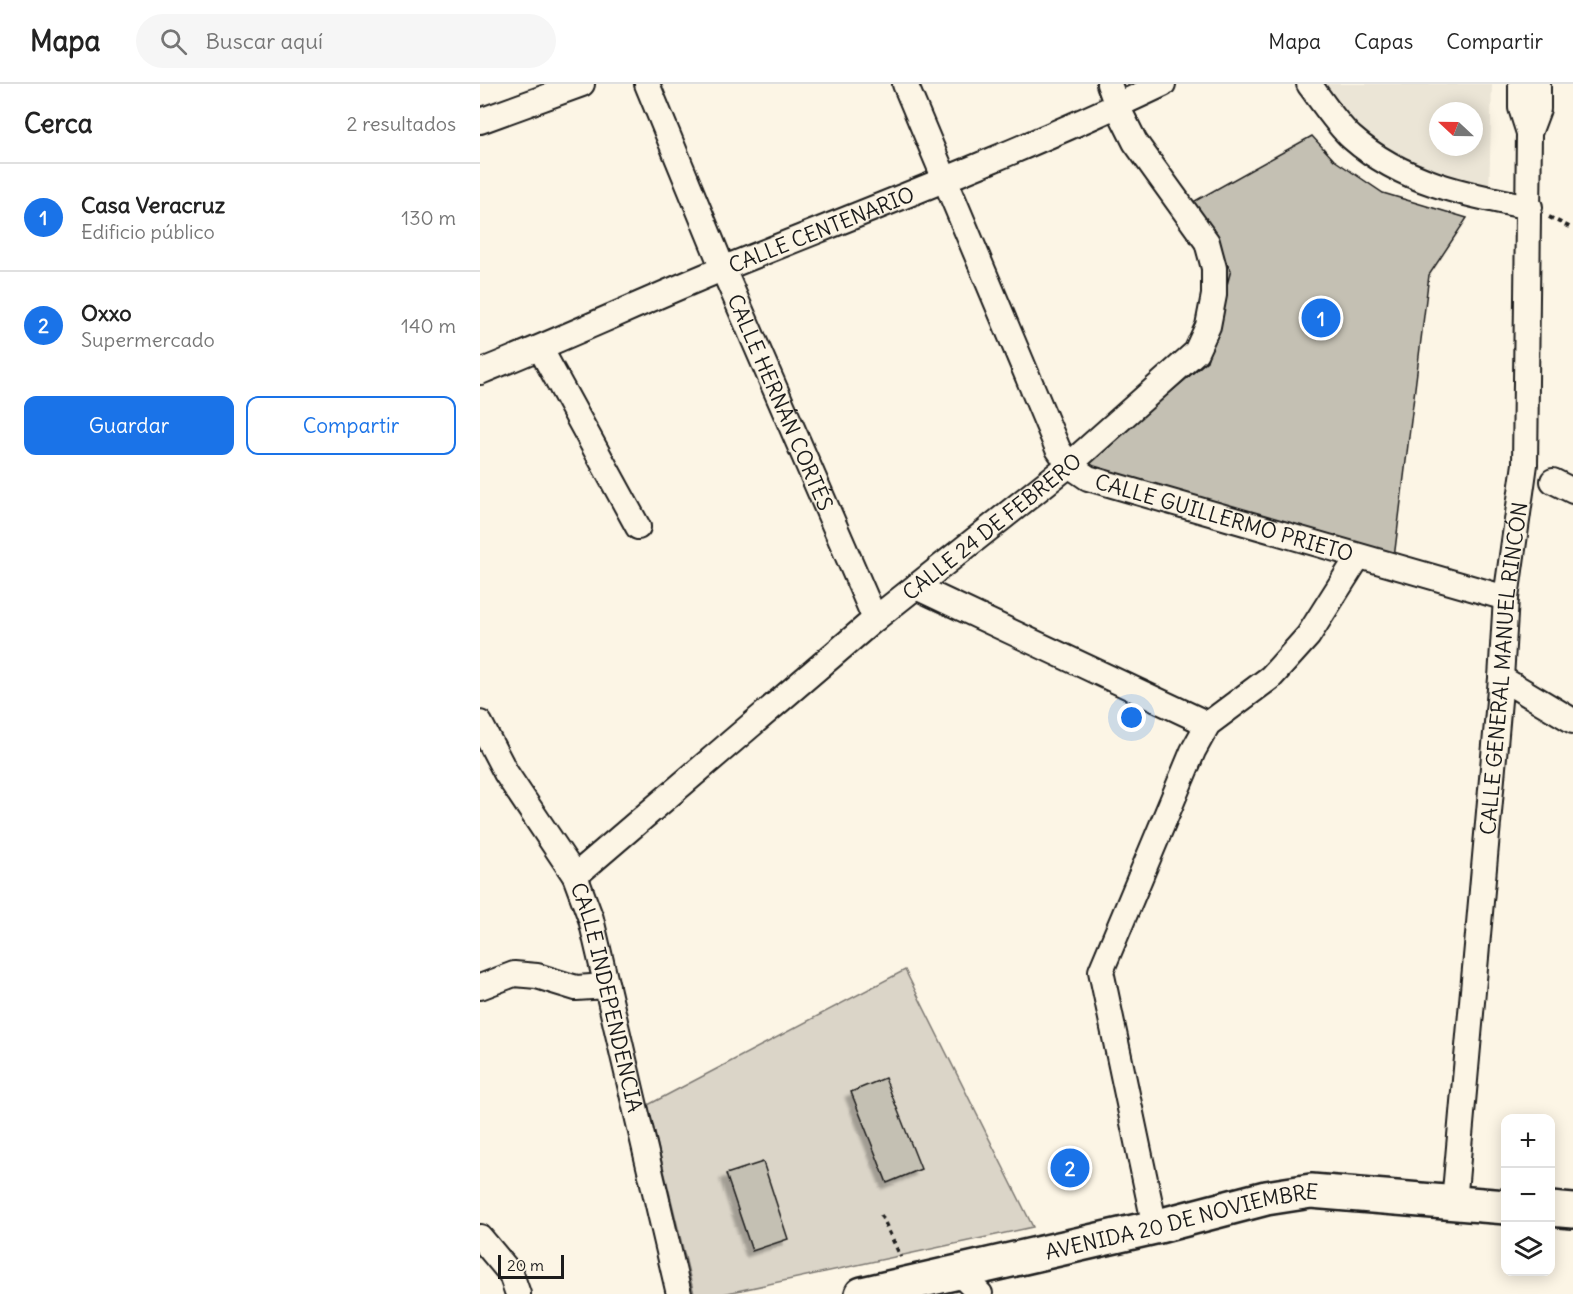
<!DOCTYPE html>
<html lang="es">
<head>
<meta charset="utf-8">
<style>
	:root { --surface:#fff; --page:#f6f6f6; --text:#222; --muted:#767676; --line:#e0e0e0; --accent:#1a73e8 }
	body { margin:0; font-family:Delius,sans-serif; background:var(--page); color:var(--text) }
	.controls { position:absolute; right:18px; bottom:18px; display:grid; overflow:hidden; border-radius:12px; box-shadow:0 3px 15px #0003 }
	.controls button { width:54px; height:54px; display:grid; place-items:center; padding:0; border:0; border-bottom:2px solid var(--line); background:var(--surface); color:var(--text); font:30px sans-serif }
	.compass { position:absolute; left:949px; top:18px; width:54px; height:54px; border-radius:50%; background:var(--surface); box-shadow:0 3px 15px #0003; rotate:292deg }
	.scale { position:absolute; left:18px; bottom:15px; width:66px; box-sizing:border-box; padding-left:6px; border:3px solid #1c1c1c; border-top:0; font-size:16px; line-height:21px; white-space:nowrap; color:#1c1c1c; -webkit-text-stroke:4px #fcf5e5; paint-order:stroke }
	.you { position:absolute; left:652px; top:634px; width:21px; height:21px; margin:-15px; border:4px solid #fff; border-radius:50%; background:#1a73e8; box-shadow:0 0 0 9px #1a73e833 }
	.badge { display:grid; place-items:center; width:39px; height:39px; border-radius:50%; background:var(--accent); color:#fff; font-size:20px; font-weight:700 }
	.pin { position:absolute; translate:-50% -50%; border:3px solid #fff; box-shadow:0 2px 6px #0006 }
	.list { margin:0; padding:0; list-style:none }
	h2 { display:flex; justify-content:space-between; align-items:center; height:78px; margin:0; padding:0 24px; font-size:26px }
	h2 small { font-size:20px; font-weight:400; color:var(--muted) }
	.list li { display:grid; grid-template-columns:39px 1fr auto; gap:18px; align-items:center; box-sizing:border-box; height:108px; padding:0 24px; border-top:2px solid var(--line) }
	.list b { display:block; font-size:22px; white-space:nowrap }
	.list p { margin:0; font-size:20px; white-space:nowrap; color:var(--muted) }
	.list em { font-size:20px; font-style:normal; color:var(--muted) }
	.actions { display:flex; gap:12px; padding:18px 24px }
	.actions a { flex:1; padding:14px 0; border:2px solid var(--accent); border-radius:12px; text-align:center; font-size:21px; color:var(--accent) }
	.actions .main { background:var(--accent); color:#fff }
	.icon { flex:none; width:33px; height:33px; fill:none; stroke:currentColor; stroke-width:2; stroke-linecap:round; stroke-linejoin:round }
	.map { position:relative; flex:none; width:1093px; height:1210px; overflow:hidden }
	header { display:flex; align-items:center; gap:36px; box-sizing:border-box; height:84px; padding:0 30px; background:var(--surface); border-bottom:2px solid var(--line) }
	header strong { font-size:28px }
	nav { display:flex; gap:33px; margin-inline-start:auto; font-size:21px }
	.search { width:420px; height:54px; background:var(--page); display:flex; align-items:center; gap:15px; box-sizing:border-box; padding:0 21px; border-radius:33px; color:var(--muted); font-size:22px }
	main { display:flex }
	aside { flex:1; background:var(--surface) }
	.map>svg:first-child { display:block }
</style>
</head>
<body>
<header>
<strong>Mapa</strong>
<div class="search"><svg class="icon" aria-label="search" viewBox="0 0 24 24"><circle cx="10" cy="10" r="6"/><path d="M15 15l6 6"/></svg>Buscar aquí</div>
<nav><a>Mapa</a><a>Capas</a><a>Compartir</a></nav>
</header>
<main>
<aside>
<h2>Cerca<small>2 resultados</small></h2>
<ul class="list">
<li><span class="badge">1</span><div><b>Casa Veracruz</b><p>Edificio público</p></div><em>130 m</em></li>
<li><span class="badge">2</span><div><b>Oxxo</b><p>Supermercado</p></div><em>140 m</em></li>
</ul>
<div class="actions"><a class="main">Guardar</a><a>Compartir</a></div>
</aside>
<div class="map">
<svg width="1093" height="1210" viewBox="0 0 1093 1210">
	<defs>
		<filter id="shadow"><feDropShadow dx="-5.5" dy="5.5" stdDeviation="1.5" flood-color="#0004"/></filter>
	</defs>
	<rect width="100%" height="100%" fill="#fcf5e5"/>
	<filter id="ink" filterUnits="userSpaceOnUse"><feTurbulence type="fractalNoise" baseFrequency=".0167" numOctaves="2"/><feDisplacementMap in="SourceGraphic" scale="12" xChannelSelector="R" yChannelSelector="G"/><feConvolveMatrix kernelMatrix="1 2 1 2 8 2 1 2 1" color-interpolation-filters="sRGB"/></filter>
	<g filter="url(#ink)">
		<path fill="#ebe5d6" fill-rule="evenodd" d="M 824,0 L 1012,0 L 1009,111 L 933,86 L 862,46 ZM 958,27 L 994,27 L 994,63 L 958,63 Z"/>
		<path fill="#dbd5c8" stroke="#7c7872" stroke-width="1.5" d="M 425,886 L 553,1143 L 243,1210 L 214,1210 L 168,1021 Z"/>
		<g fill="#c4c0b3" stroke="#1c1c1c" stroke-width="1.5" filter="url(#shadow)">
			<path d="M 832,52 L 854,76 L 903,109 L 987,134 L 949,191 L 913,482 L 601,384 L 727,277 L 751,186 L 706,122 Z"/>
			<path d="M 405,994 L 441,1085 L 407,1099 L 371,1008 Z"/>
			<path d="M 283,1078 L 308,1155 L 272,1167 L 246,1090 Z"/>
		</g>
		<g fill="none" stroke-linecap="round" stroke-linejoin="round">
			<defs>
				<g id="minor">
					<path id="s1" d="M 167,0 L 243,185 L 395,535"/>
					<path id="s2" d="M 425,0 L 578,365 L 589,381 L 608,394 L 1026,514"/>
					<path d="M 829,0 C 840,15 858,42 872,54 C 922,98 986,111 1050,123"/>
					<path d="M 0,37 L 102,0"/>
					<path d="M 1049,49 L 1058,25 L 1058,0"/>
					<path d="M 60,264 L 158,443"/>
					<path id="s3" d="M 0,288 C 83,255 164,217 247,183 C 393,124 541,68 683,0"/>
					<path d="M 1073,397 L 1093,407"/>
					<path d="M 436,503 L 728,640"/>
					<path d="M 1021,594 L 1093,637"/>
					<path id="s4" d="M 0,639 L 26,689 L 95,792 L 111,835 L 199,1210"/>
					<path id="s5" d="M 95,792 L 395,535 L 589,381 L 716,268 L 728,242 L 734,211 L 734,184 L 727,158 L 655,58 L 637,22 L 629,0"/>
					<path d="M 0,903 L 34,890 L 57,892 L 96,904 L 127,902"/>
					<path id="s6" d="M 974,1119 L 1021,594 L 1026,514 L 1045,380 L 1049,49 L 1041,24 L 1041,0"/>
					<path d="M 675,1143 L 621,887 L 713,667 L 728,640 L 791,593 L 828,552 L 878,473"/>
					<path d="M 0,1153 L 31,1190 L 38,1210"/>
					<path d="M 478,1188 L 500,1210"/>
				</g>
				<g id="secondary">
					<path d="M 1070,1125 L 1093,1127"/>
					<path id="s7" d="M 382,1210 L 675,1143 L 786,1114 L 831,1107 L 1026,1123"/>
				</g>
			</defs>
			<use href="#minor" stroke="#1c1c1c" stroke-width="28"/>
			<use href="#secondary" stroke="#1c1c1c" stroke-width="38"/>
			<g stroke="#1c1c1c" stroke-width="4" stroke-dasharray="4.5 4.5" stroke-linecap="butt">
				<path d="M 1069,133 L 1093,145"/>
				<path d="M 401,1131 L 421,1173"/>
			</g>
			<use href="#minor" stroke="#fcf5e5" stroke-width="24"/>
			<use href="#secondary" stroke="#fcf5e5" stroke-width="33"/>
		</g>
	</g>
	<g text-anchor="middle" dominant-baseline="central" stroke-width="6" stroke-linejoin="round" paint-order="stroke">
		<g font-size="21" fill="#1c1c1c" stroke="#fcf5e5">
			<text stroke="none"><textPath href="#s3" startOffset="370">CALLE CENTENARIO</textPath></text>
			<text stroke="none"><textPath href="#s1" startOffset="345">CALLE HERNÁN CORTÉS</textPath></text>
			<text stroke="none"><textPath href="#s2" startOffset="580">CALLE GUILLERMO PRIETO</textPath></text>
			<text stroke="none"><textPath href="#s5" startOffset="544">CALLE 24 DE FEBRERO</textPath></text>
			<text stroke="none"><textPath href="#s6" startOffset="537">CALLE GENERAL MANUEL RINCÓN</textPath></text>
			<text stroke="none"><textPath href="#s4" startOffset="306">CALLE INDEPENDENCIA</textPath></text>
			<text stroke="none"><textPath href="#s7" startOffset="328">AVENIDA 20 DE NOVIEMBRE</textPath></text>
		</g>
	</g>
</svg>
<div class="controls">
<button>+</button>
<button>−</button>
<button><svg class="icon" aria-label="layers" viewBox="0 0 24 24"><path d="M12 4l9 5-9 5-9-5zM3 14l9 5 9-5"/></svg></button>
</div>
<svg class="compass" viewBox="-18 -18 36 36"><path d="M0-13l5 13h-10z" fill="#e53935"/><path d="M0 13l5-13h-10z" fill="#767676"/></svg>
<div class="scale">20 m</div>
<div class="you"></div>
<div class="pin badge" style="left:841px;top:234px">1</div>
<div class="pin badge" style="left:590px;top:1084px">2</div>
</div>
</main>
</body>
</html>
